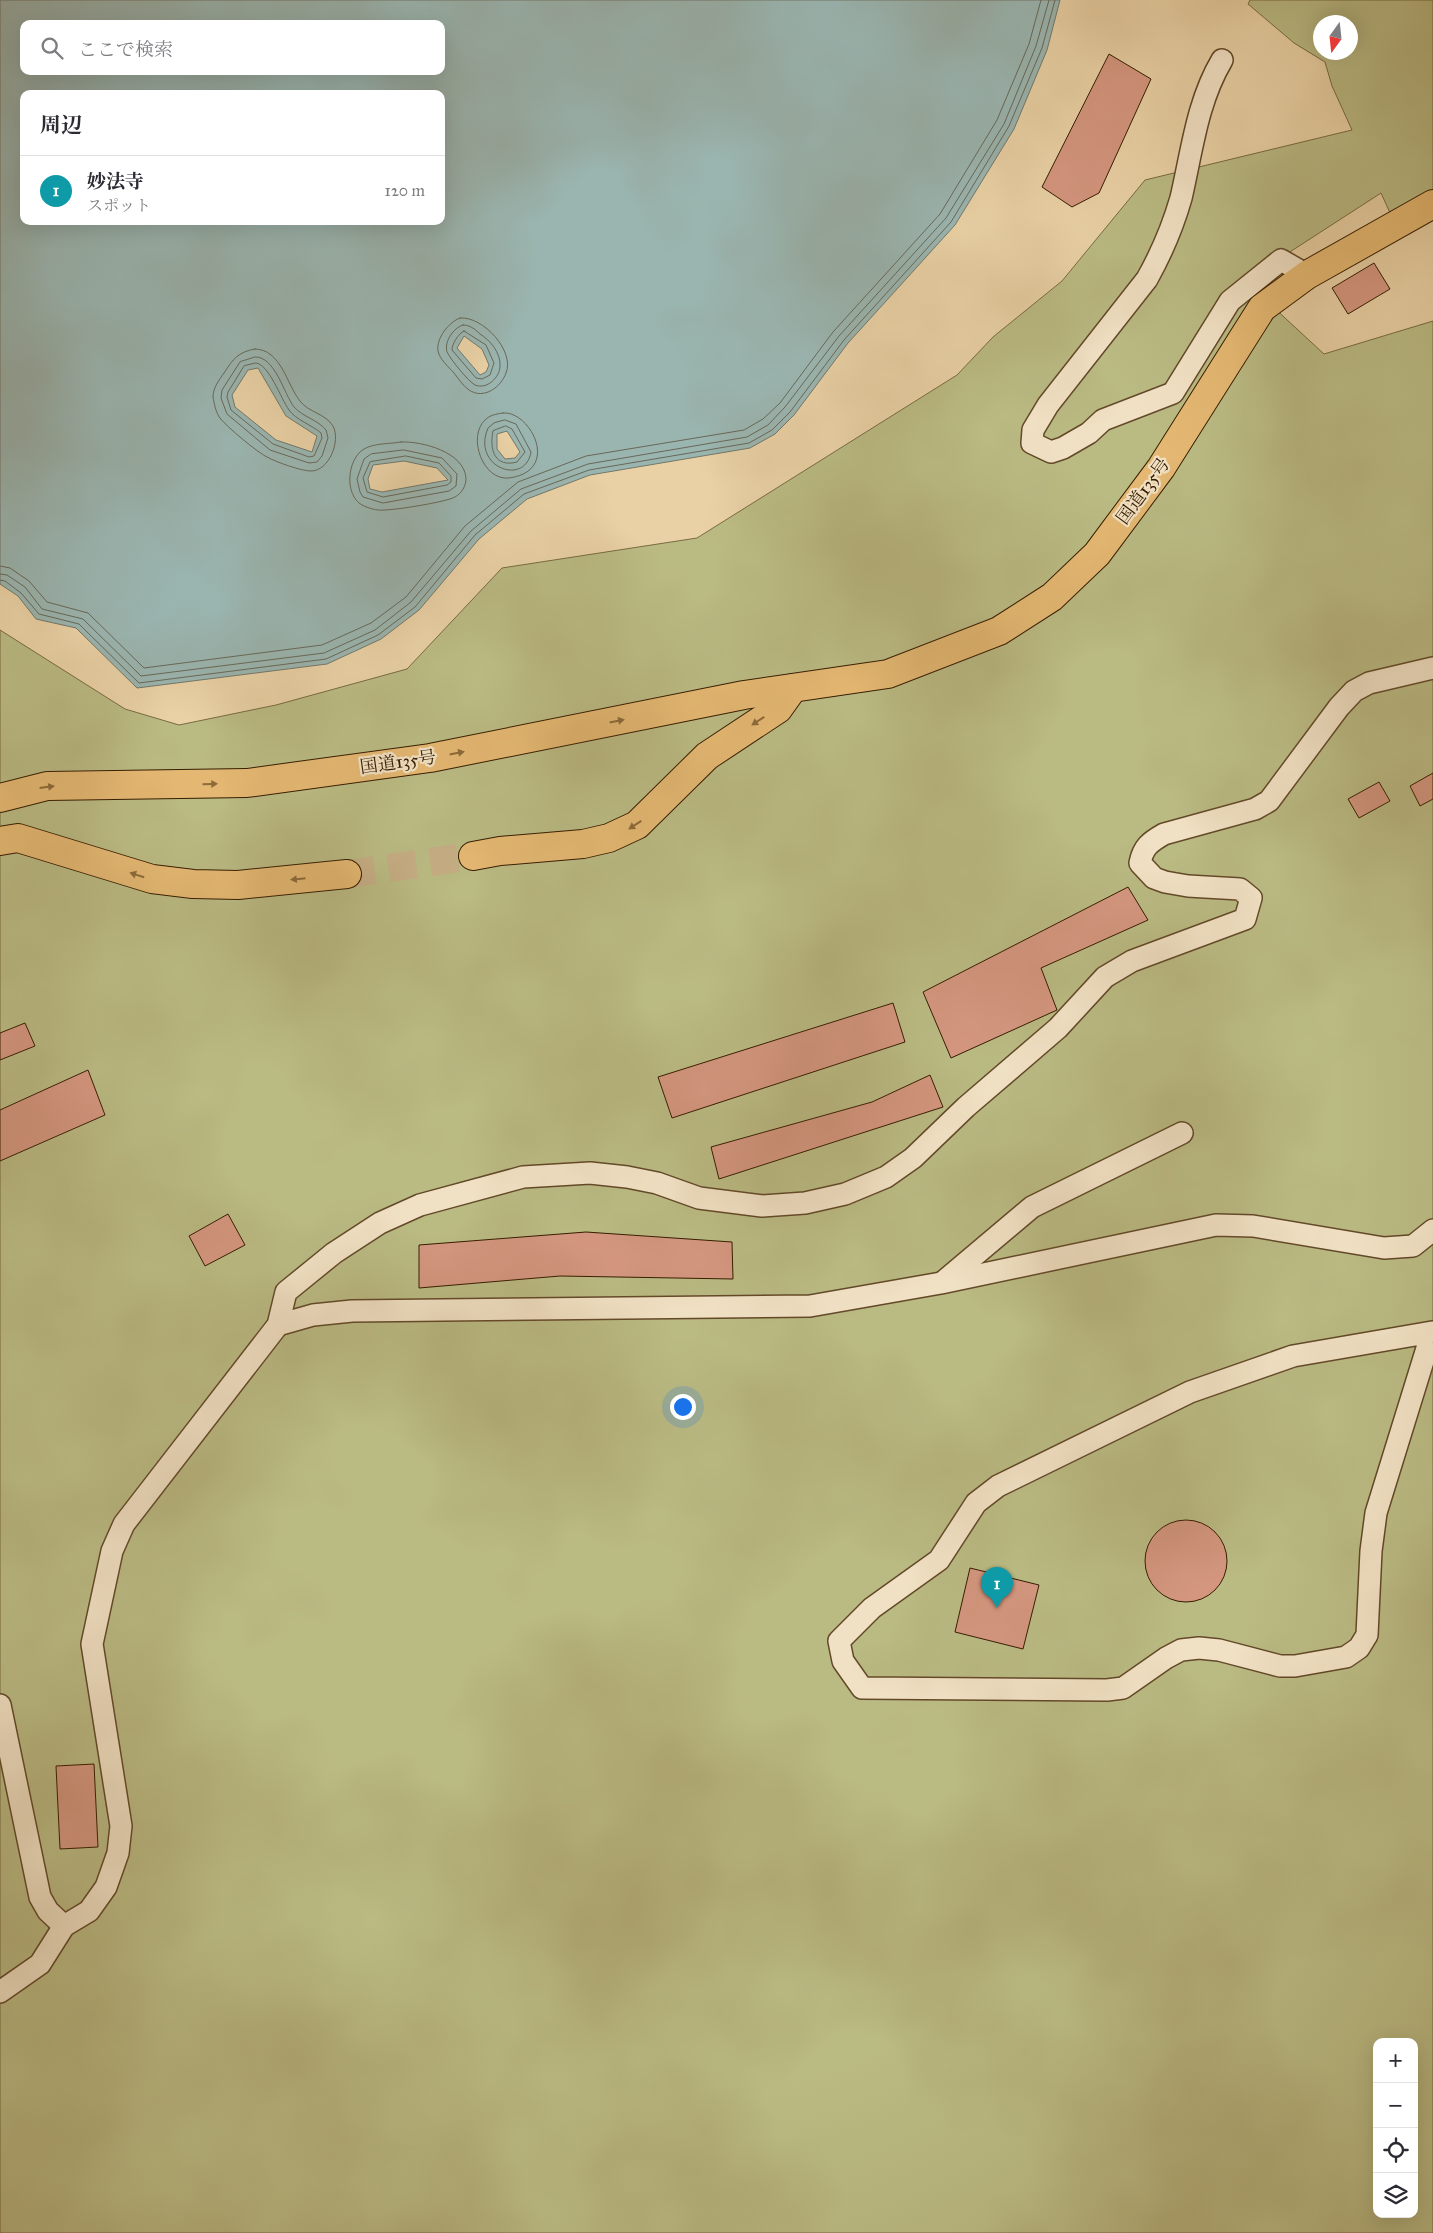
<!DOCTYPE html>
<html lang="ja">
<head>
<meta charset="utf-8">
<style>
	:root { --surface:#fff; --page:#f7f7f7; --text:#2b2b33; --muted:#7c7c81; --line:#e1e1e2; --accent:#b45309 }
	body { margin:0; font-family:"IM FELL Great Primer","Noto Serif JP",serif; background:var(--page); color:var(--text) }
	.controls { position:absolute; right:15px; bottom:15px; display:grid; overflow:hidden; border-radius:10px; box-shadow:0 5px 20px #0002 }
	.controls button { width:45px; height:45px; display:grid; place-items:center; padding:0; border:0; border-bottom:1px solid var(--line); background:var(--surface); color:var(--text); font:25px sans-serif }
	.compass { position:absolute; left:1313px; top:15px; width:45px; height:45px; border-radius:50%; background:var(--surface); box-shadow:0 5px 20px #0002; rotate:195deg }
	.you { position:absolute; left:682px; top:1406px; width:18px; height:18px; margin:-12px; border:4px solid #fff; border-radius:50%; background:#1a73e8; box-shadow:0 0 0 8px #1a73e833 }
	.badge { display:grid; place-items:center; width:32px; height:32px; border-radius:50%; background:var(--accent); color:#fff; font-size:16px; font-weight:700 }
	.pin { position:absolute; translate:-50% -41px; filter:drop-shadow(0 1px 2px #0008) }
	.pin::after { content:''; position:absolute; top:26px; width:18px; height:15px; background:inherit; clip-path:polygon(0 0,100% 0,50% 100%) }
	.list { margin:0; padding:0; list-style:none }
	h2 { display:flex; justify-content:space-between; align-items:center; height:65px; margin:0; padding:0 20px; font-size:21px }
	h2 small { font-size:16px; font-weight:400; color:var(--muted) }
	.list li { display:grid; grid-template-columns:32px 1fr auto; gap:15px; align-items:center; box-sizing:border-box; height:70px; padding:0 20px; border-top:1px solid var(--line) }
	.list b { display:block; font-size:19px; white-space:nowrap }
	.list p { margin:0; font-size:16px; white-space:nowrap; color:var(--muted) }
	.list em { font-size:16px; font-style:normal; color:var(--muted) }
	.icon { flex:none; width:28px; height:28px; fill:none; stroke:currentColor; stroke-width:2; stroke-linecap:round; stroke-linejoin:round }
	.map { position:relative; flex:none; width:1433px; height:2233px; overflow:hidden }
	.search { position:absolute; background:var(--surface); box-shadow:0 5px 20px #0002; left:20px; top:20px; width:425px; height:55px; display:flex; align-items:center; gap:12px; box-sizing:border-box; padding:0 18px; border-radius:10px; color:var(--muted); font-size:19px }
	.panel { position:absolute; background:var(--surface); box-shadow:0 5px 20px #0002; left:20px; top:90px; width:425px; height:135px; border-radius:10px }
	.map>svg:first-child { display:block }
</style>
</head>
<body>
<div class="map">
<svg width="1433" height="2233" viewBox="0 0 1433 2233">
	<rect width="100%" height="100%" fill="#e9d1a5"/>
	<filter id="stains"><feTurbulence type="fractalNoise" baseFrequency=".004" numOctaves="4"/><feColorMatrix values="0 0 0 0 .2 0 0 0 0 .09 0 0 0 0 .02 0 0 0 .5 -.17"/></filter>
	<radialGradient id="worn" r=".72"><stop offset=".6" stop-color="#630" stop-opacity="0"/><stop offset="1" stop-color="#630" stop-opacity=".3"/></radialGradient>
	<path fill="#baba83" stroke="#786b42" fill-rule="evenodd" d="M 1250,0 L 1433,0 L 1433,203 L 1391,215 L 1381,193 L 1245,281 L 1324,354 L 1433,321 L 1433,2233 L 0,2233 L 0,630 L 125,709 L 179,725 L 276,705 L 407,669 L 502,568 L 697,538 L 957,375 L 993,337 L 1062,281 L 1145,180 L 1352,130 L 1332,86 L 1325,62 L 1294,43 L 1248,4 ZM 1320,22 L 1350,22 L 1350,52 L 1320,52 ZM 1377,2042 L 1414,2042 L 1414,2214 L 1377,2214 Z"/>
	<path fill="#9ab5b0" stroke="#72786a" fill-rule="evenodd" d="M 0,0 L 1060,0 L 1047,50 L 1014,129 L 955,225 L 848,343 L 794,415 L 775,434 L 750,448 L 590,475 L 527,499 L 479,539 L 419,610 L 381,639 L 327,664 L 137,688 L 76,628 L 36,619 L 18,596 L 0,584 ZM 24,24 L 441,24 L 441,71 L 24,71 ZM 24,94 L 441,94 L 441,221 L 24,221 ZM 464,336 L 482,349 L 489,365 L 486,372 L 480,375 L 457,348 ZM 258,368 L 286,416 L 317,436 L 312,452 L 276,440 L 235,407 L 232,395 L 248,370 ZM 507,431 L 520,452 L 515,458 L 505,459 L 497,449 L 497,434 ZM 404,461 L 437,468 L 448,480 L 382,492 L 370,489 L 368,479 L 373,465 Z"/>
	<g fill="none" stroke-linecap="round" stroke-linejoin="round">
		<g stroke="#686858" stroke-width="1">
			<path d="M 460,318 C 483,316 515,351 506,373 C 501,387 484,400 469,390 C 463,386 458,378 454,373 C 448,366 440,360 438,351 C 436,338 449,322 460,318 Z"/>
			<path d="M 463,325 C 470,325 475,329 480,334 C 490,340 501,353 500,366 C 500,377 487,390 475,385 C 468,381 451,360 447,352 C 444,342 453,328 463,325 Z"/>
			<path d="M 464,331 L 486,345 L 494,363 L 490,375 L 482,379 L 476,378 L 452,350 C 452,344 458,334 464,331 Z"/>
			<path d="M 255,349 C 281,349 287,385 300,401 C 308,412 326,414 333,426 C 341,441 329,471 311,471 C 301,471 276,462 267,457 C 257,452 227,427 220,418 C 216,413 214,403 213,397 C 213,388 219,380 224,373 C 233,359 238,352 255,349 Z"/>
			<path d="M 255,357 C 275,356 284,394 294,407 C 303,417 318,420 326,430 L 328,438 L 322,456 L 317,462 L 309,463 L 270,450 L 227,414 L 221,398 L 222,390 L 240,362 Z"/>
			<path d="M 256,363 C 269,364 281,399 289,410 C 296,420 312,425 321,433 L 322,438 L 314,456 L 309,457 L 273,444 L 231,410 L 227,397 L 228,392 L 244,366 Z"/>
			<path d="M 503,413 C 530,410 562,471 509,478 C 483,481 467,437 485,420 C 490,415 496,414 503,413 Z"/>
			<path d="M 505,420 L 516,424 L 531,452 C 525,487 471,467 488,428 L 494,423 Z"/>
			<path d="M 506,426 L 512,429 L 525,452 L 517,462 C 495,468 489,450 493,431 Z"/>
			<path d="M 401,442 C 422,441 464,452 466,478 C 466,486 462,493 455,497 C 446,502 396,510 384,510 C 377,511 368,508 362,505 C 344,495 347,459 364,449 C 374,443 390,444 401,442 Z"/>
			<path d="M 404,450 L 442,458 L 457,474 L 456,486 L 449,491 L 383,503 L 363,497 L 360,492 L 357,479 L 364,459 L 371,454 Z"/>
			<path d="M 406,456 L 439,463 L 451,476 L 451,482 L 447,485 L 383,497 L 367,492 L 363,478 L 370,462 Z"/>
			<path d="M 0,566 L 10,568 L 29,581 L 47,602 L 88,613 L 144,668 L 322,645 L 371,623 L 406,597 L 465,526 L 518,482 L 586,456 L 744,430 L 763,419 L 780,403 L 833,332 L 940,214 L 997,120 L 1029,44 L 1041,0"/>
			<path d="M 0,574 L 7,575 L 25,587 L 42,609 L 83,619 L 141,676 L 324,653 L 375,630 L 411,602 L 471,531 L 521,489 L 588,464 L 747,437 L 768,425 L 785,407 L 839,336 L 946,218 L 1004,124 L 1036,46 L 1049,0"/>
			<path d="M 0,580 L 5,581 L 21,593 L 39,614 L 79,624 L 139,683 L 326,659 L 378,635 L 415,607 L 475,535 L 524,494 L 589,470 L 749,443 L 772,430 L 790,412 L 844,340 L 951,222 L 1009,126 L 1042,48 L 1055,0"/>
		</g>
	</g>
	<g fill="#d4967f" stroke="#361c00">
		<path d="M 1109,54 L 1151,79 L 1099,193 L 1072,207 L 1042,187 Z"/>
		<path d="M 1374,263 L 1390,289 L 1348,314 L 1332,288 Z"/>
		<path d="M 1433,773 L 1433,799 L 1420,806 L 1410,786 Z"/>
		<path d="M 1379,782 L 1390,801 L 1359,818 L 1348,799 Z"/>
		<path d="M 1128,887 L 1148,920 L 1041,968 L 1057,1010 L 951,1058 L 923,992 Z"/>
		<path d="M 893,1003 L 905,1042 L 672,1118 L 658,1077 Z"/>
		<path d="M 25,1023 L 35,1046 L 0,1060 L 0,1033 Z"/>
		<path d="M 88,1070 L 105,1115 L 0,1161 L 0,1110 Z"/>
		<path d="M 930,1075 L 943,1107 L 719,1179 L 711,1147 L 872,1102 Z"/>
		<path d="M 228,1214 L 245,1245 L 205,1266 L 189,1236 Z"/>
		<path d="M 586,1232 L 732,1242 L 733,1279 L 560,1276 L 419,1288 L 419,1245 Z"/>
		<circle cx="1186" cy="1561" r="41"/>
		<path d="M 970,1568 L 1039,1585 L 1023,1649 L 955,1632 Z"/>
		<path d="M 94,1764 L 98,1847 L 60,1849 L 56,1766 Z"/>
	</g>
	<g fill="none" stroke-linecap="round" stroke-linejoin="round">
		<path stroke="#c5ad84" stroke-width="28" stroke-dasharray="28 14" stroke-linecap="butt" d="M 347,874 L 473,856"/>
		<defs>
			<g id="minor">
				<path d="M 1222,60 C 1197,102 1192,151 1181,198 C 1173,226 1161,254 1147,279 L 1048,405 L 1033,430 L 1032,443 L 1051,452 L 1063,448 L 1089,433 L 1103,420 L 1173,393 L 1230,301 L 1281,260 L 1307,275"/>
				<path d="M 943,1282 L 1032,1207 L 1182,1133"/>
				<path d="M 278,1325 L 313,1315 L 352,1311 L 810,1306 L 941,1283 L 1216,1225 L 1253,1226 L 1384,1248 L 1413,1246 L 1433,1230"/>
				<path d="M 1432,1332 L 1376,1513 L 1371,1551 L 1367,1635 L 1359,1648 L 1346,1657 L 1295,1666 L 1280,1666 L 1219,1650 L 1199,1648 L 1181,1650 L 1166,1658 L 1123,1688 L 1107,1690 L 862,1688 L 843,1661 L 839,1641 L 872,1608 L 939,1560 L 976,1503 L 998,1486 L 1190,1392 L 1293,1356 Z"/>
				<path d="M 0,1705 L 40,1897 L 48,1911 L 64,1926"/>
				<path d="M 0,1992 L 40,1964 L 64,1926 L 89,1911 L 106,1887 L 118,1853 L 121,1826 L 92,1644 L 112,1551 L 124,1524 L 278,1325 L 286,1292 L 334,1253 L 380,1223 L 420,1205 L 523,1177 L 590,1173 L 627,1177 L 657,1183 L 699,1198 L 762,1206 L 805,1203 L 845,1194 L 886,1177 L 913,1158 L 966,1107 L 1058,1028 L 1105,977 L 1132,961 L 1245,919 L 1251,898 L 1240,889 L 1188,886 L 1165,882 L 1154,878 L 1140,863 C 1143,847 1150,842 1164,834 L 1255,809 L 1269,801 L 1339,707 L 1354,691 L 1369,683 L 1433,668"/>
			</g>
			<g id="highway">
				<path d="M 0,798 L 47,786 L 247,783 L 430,758 L 744,695 L 888,674 L 999,631 L 1052,597 L 1097,554 L 1161,468 L 1262,308 L 1307,275 L 1433,204"/>
				<path d="M 0,841 L 18,838 L 152,879 L 193,884 L 238,885 L 347,874"/>
				<path d="M 473,856 L 500,851 L 583,844 L 609,838 L 637,825 L 707,756 L 778,709 L 793,688"/>
			</g>
		</defs>
		<use href="#minor" stroke="#634929" stroke-width="24"/>
		<use href="#highway" stroke="#361c00" stroke-width="30"/>
		<use href="#minor" stroke="#f1e1c4" stroke-width="21"/>
		<use href="#highway" stroke="#e4b872" stroke-width="28"/>
	</g>
	<defs><path id="oneway-solid" d="M-6-.8H1V-3.2L6.5 0L1 3.2V.8H-6Z" transform="scale(1.25)"/></defs>
	<g fill="#8d6a39">
		<use href="#oneway-solid" transform="translate(617 721) rotate(-11)"/>
		<use href="#oneway-solid" transform="translate(758 721) rotate(147)"/>
		<use href="#oneway-solid" transform="translate(457 753) rotate(-11)"/>
		<use href="#oneway-solid" transform="translate(210 784) rotate(-1)"/>
		<use href="#oneway-solid" transform="translate(47 787) rotate(-7)"/>
		<use href="#oneway-solid" transform="translate(635 825) rotate(147)"/>
		<use href="#oneway-solid" transform="translate(137 875) rotate(-163)"/>
		<use href="#oneway-solid" transform="translate(298 879) rotate(174)"/>
	</g>
	<g text-anchor="middle" dominant-baseline="central" stroke-width="4.5" stroke-linejoin="round" paint-order="stroke">
		<g font-size="18" fill="#361c00" stroke="#f1e1c4">
			<text transform="translate(1143 491) rotate(-54)">国道135号</text>
			<text transform="translate(398 762) rotate(-8)">国道135号</text>
		</g>
	</g>
	<rect width="100%" height="100%" filter="url(#stains)"/>
	<rect width="100%" height="100%" fill="url(#worn)"/>
</svg>
<div class="controls">
<button>+</button>
<button>−</button>
<button><svg class="icon" aria-label="locate" viewBox="0 0 24 24"><circle cx="12" cy="12" r="6"/><path d="M12 2v4M12 18v4M2 12h4M18 12h4"/></svg></button>
<button><svg class="icon" aria-label="layers" viewBox="0 0 24 24"><path d="M12 4l9 5-9 5-9-5zM3 14l9 5 9-5"/></svg></button>
</div>
<svg class="compass" viewBox="-18 -18 36 36"><path d="M0-13l5 13h-10z" fill="#e53935"/><path d="M0 13l5-13h-10z" fill="#7c7c81"/></svg>
<div class="you"></div>
<div class="pin badge" style="left:997px;top:1608px;background:#0f9aa8">1</div>
<div class="search"><svg class="icon" aria-label="search" viewBox="0 0 24 24"><circle cx="10" cy="10" r="6"/><path d="M15 15l6 6"/></svg>ここで検索</div>
<section class="panel">
<h2>周辺<small></small></h2>
<ul class="list">
<li><span class="badge" style="background:#0f9aa8">1</span><div><b>妙法寺</b><p>スポット</p></div><em>120 m</em></li>
</ul>
</section>
</div>
</body>
</html>
